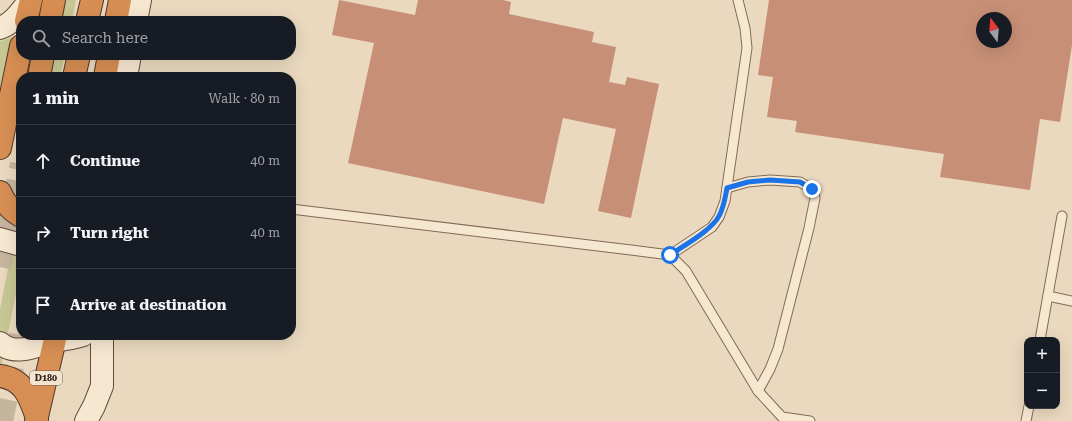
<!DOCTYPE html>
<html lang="en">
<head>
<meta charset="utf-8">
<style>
	:root { --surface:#171b24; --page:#20242c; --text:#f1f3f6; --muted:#9ea1a6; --line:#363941 }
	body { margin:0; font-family:"Roboto Serif",serif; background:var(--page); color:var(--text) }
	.controls { position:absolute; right:12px; bottom:12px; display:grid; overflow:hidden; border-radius:8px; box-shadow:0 4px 16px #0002 }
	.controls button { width:36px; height:36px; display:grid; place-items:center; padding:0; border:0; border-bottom:1px solid var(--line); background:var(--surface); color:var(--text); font:20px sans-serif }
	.compass { position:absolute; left:976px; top:12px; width:36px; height:36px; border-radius:50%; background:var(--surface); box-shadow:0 4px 16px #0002; rotate:344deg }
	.stop { position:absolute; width:12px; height:12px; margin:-9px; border:3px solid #1a73e8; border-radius:50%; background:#fff }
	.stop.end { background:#1a73e8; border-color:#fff; box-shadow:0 1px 4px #0008 }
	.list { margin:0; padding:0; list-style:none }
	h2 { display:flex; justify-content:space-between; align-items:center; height:52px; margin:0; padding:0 16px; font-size:17px }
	h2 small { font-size:13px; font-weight:400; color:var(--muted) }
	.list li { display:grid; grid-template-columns:26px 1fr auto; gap:12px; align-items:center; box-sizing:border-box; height:72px; padding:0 16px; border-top:1px solid var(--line) }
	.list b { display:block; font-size:15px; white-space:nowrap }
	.list em { font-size:13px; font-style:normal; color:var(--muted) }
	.icon { flex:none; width:22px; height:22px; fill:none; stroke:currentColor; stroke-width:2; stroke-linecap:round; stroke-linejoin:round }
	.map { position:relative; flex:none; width:1072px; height:421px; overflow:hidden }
	.search { position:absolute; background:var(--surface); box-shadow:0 4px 16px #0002; left:16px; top:16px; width:280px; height:44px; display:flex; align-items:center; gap:10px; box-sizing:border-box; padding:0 14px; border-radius:16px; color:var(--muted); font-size:15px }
	.panel { position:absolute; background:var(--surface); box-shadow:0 4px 16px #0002; left:16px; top:72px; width:280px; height:268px; border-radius:16px }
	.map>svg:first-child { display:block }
</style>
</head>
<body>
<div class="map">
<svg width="1072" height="421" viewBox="0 0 1072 421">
	<rect width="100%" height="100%" fill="#ead9bf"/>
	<g fill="#c7c794">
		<path d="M 63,0 L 76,0 L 72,21 L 59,21 Z"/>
		<path d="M 14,37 L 0,105 L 0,41 Z"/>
		<path d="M 51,55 L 65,55 L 60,77 L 47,77 Z"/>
		<path d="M 21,203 L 21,268 L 0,374 L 0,309 Z"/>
	</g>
	<g fill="#c78f76" fill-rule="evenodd">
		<path d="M 339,0 L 415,15 L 418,0 L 503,0 L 511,2 L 509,14 L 594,32 L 592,42 L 616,47 L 609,82 L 625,85 L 627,77 L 659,84 L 631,218 L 598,211 L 616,129 L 563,118 L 544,204 L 348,163 L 374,43 L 332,35 Z"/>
		<path d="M 769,0 L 1072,0 L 1072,45 L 1060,122 L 1040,119 L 1030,190 L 940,177 L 944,154 L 795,132 L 797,121 L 767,117 L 773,77 L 758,75 ZM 982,18 L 1006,18 L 1006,42 L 982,42 Z"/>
	</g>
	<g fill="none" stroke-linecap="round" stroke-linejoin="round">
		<g stroke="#c5b59e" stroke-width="22" stroke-dasharray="22 11" stroke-linecap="butt">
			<path d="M 0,267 L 21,164"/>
			<path d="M 2,421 L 21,329"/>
		</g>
		<defs>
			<g id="lane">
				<path d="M 727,188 L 748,182 L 770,180 L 800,182 L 812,189 L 815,198 L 809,228 L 778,349 L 770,369 L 758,391"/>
				<path d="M 291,209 L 631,250 L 670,255 L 686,271 L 758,391 L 782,417 L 810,421"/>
				<path d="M 670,255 L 712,227 L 719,217 L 725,201 L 747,48 L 745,28 L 738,0"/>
				<path d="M 1048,296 L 1072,301"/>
				<path d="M 1040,340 L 1062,216"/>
				<path d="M 1026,421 L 1029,406"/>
			</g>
			<g id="secondary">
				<path d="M 136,21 L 140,0"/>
				<path d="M 0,28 C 14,23 21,11 30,0"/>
				<path d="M 126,77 L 130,55"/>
				<path d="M 0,239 L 21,245"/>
				<path d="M 0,343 C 16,357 37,345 55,341 C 64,339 74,338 83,335"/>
				<path d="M 86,421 L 94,406 L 102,386 L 102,335"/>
			</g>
			<g id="highway">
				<path d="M 26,21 L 31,0"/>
				<path d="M 50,21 L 54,0"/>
				<path d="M 87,21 L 92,0"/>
				<path d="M 116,21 L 120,0"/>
				<path d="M 39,77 L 43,55"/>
				<path d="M 74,77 L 79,55"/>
				<path d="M 105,77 L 109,55"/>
				<path d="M 0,148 L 21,46"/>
				<path d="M 0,192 C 5,203 10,210 21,216"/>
				<path d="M 0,376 C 24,379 30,398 37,418"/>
				<path d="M 36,421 L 56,335"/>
			</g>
		</defs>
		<use href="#lane" stroke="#826a58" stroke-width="11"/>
		<use href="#secondary" stroke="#634b3c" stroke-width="24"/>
		<use href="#highway" stroke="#4f392d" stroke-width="24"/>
		<use href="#lane" stroke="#f6e7d1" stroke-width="9"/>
		<use href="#secondary" stroke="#f6e7d1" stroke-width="22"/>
		<use href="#highway" stroke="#d78e53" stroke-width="22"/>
	</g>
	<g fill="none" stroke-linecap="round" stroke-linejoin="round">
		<path stroke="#1a73e8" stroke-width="5" d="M 670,255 C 683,246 712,230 719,216 C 724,207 725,198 727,188 L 748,182 L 770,180 L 800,182 L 812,189"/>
	</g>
	<g text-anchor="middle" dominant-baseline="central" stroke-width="3.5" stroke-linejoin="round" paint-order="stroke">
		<rect fill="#f2e4ce" stroke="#6c5e51" stroke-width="1" x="30" y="371" width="32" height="14" rx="3"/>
		<g font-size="9" font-weight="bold" fill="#32241c">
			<text x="46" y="378">D180</text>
		</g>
	</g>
</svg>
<div class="controls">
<button>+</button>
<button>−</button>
</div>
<svg class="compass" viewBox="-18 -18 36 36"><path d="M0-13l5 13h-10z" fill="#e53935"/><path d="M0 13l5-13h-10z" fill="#9ea1a6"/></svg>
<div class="stop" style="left:670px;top:255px"></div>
<div class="stop end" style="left:812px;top:189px"></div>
<div class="search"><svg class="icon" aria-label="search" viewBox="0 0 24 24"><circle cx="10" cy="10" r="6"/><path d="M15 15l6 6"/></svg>Search here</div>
<section class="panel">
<h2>1 min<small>Walk · 80 m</small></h2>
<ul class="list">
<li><svg class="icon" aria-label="ahead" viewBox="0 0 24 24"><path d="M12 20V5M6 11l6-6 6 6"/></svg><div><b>Continue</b></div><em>40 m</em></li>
<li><svg class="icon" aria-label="right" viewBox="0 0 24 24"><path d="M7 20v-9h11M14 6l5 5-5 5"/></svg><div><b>Turn right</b></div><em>40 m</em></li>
<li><svg class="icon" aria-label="arrive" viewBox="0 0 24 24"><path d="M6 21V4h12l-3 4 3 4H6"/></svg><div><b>Arrive at destination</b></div></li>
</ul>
</section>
</div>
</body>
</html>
